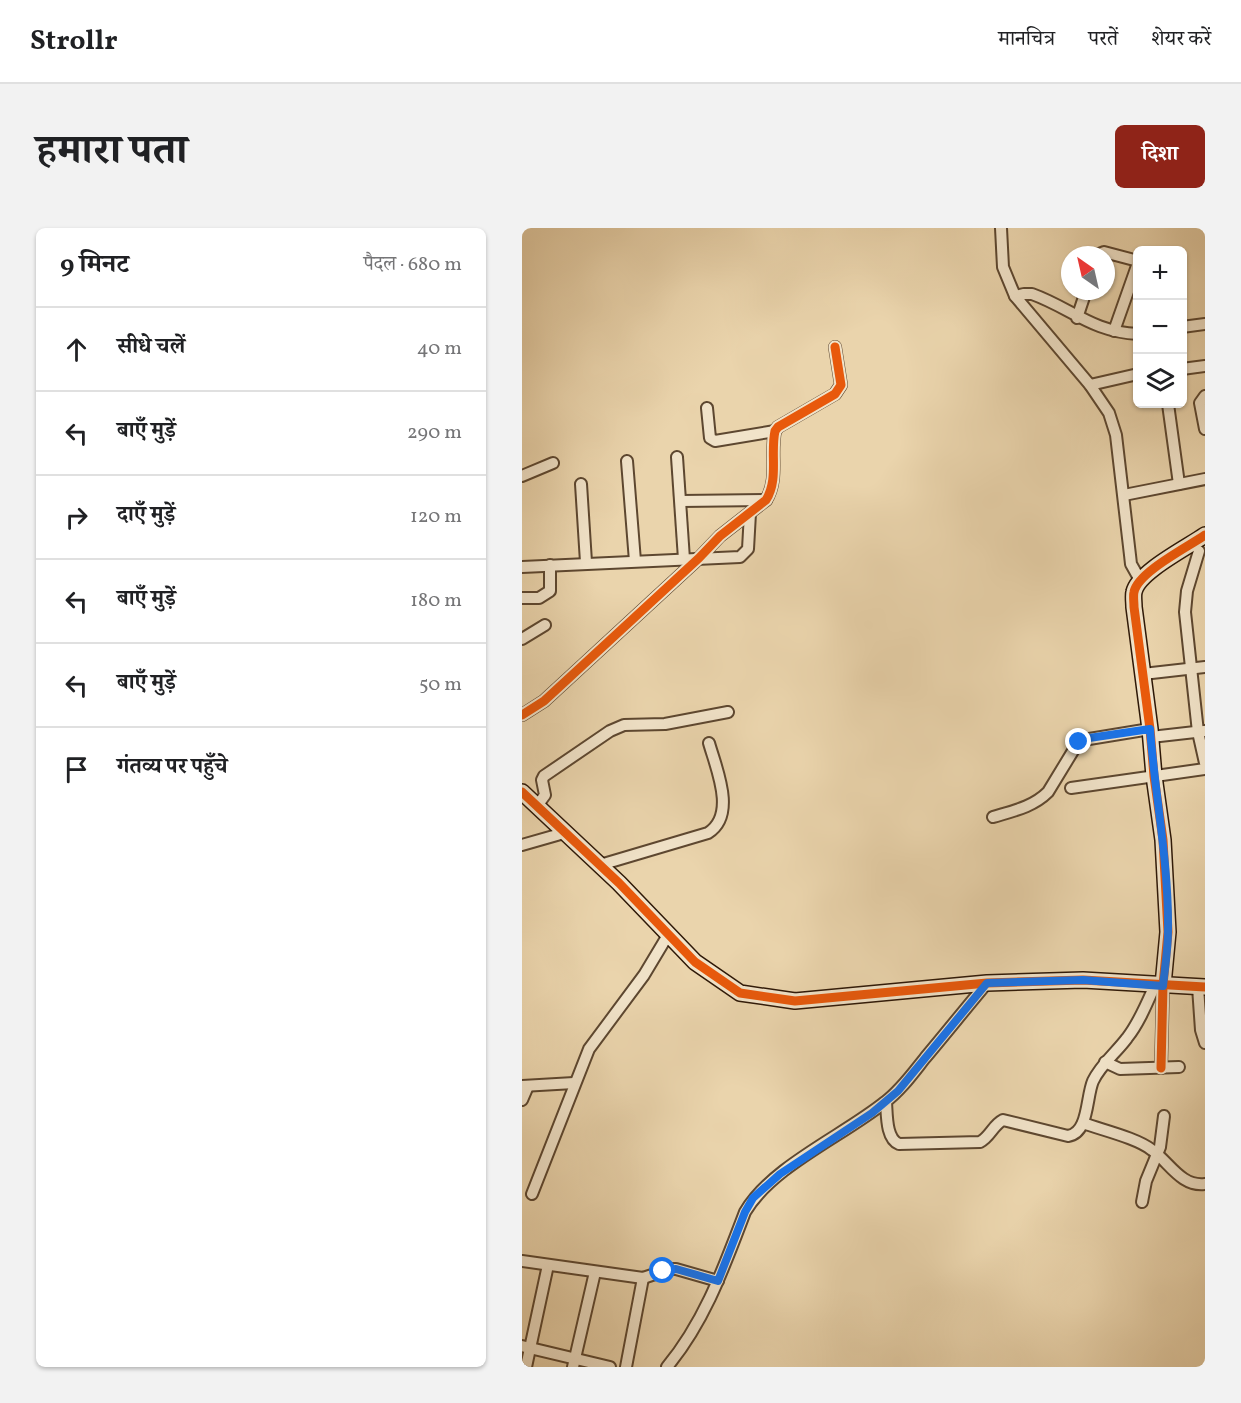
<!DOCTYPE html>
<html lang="hi">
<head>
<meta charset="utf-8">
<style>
	:root { --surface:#fff; --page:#f2f2f2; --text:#202124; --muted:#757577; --line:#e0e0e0; --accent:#8f2418 }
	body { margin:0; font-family:Vollkorn,"Noto Serif Devanagari",serif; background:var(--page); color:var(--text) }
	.controls { position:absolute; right:18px; top:18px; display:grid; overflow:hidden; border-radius:9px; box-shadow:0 2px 4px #0004 }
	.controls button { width:54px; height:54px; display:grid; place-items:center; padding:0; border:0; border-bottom:2px solid var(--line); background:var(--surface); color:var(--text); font:30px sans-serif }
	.compass { position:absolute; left:539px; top:18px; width:54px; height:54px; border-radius:50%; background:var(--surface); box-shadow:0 2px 4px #0004; rotate:326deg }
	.stop { position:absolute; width:18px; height:18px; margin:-14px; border:4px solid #1a73e8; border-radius:50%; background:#fff }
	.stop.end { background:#1a73e8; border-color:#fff; box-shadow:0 2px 6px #0008 }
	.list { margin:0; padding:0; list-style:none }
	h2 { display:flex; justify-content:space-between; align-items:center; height:78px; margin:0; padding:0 24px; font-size:26px }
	h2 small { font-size:20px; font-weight:400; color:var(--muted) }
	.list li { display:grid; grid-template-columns:39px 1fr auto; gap:18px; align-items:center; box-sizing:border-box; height:84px; padding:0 24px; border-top:2px solid var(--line) }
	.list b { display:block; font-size:22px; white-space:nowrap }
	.list em { font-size:20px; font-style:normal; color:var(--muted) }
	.icon { flex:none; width:33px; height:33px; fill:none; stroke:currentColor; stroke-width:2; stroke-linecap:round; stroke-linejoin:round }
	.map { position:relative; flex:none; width:683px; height:1139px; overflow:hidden; border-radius:9px }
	header { display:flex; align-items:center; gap:36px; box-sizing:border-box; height:84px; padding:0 30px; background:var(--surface); border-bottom:2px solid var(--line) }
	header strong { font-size:28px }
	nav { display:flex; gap:33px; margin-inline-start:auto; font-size:21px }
	.intro { display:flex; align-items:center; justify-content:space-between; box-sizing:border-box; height:144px; padding:0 36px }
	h1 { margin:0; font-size:42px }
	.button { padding:15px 27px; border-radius:9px; background:var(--accent); color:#fff; font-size:21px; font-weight:700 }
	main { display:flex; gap:36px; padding:0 36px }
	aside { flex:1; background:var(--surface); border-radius:9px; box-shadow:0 2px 4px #0004 }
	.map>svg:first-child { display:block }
</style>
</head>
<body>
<header>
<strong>Strollr</strong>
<nav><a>मानचित्र</a><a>परतें</a><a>शेयर करें</a></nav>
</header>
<div class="intro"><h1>हमारा पता</h1><a class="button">दिशा</a></div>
<main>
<aside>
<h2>9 मिनट<small>पैदल · 680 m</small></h2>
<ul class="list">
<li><svg class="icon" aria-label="ahead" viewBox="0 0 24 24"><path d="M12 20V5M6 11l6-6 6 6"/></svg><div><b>सीधे चलें</b></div><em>40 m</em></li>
<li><svg class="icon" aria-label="left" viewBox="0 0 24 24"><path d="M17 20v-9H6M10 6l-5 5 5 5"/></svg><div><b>बाएँ मुड़ें</b></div><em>290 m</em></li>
<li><svg class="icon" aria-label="right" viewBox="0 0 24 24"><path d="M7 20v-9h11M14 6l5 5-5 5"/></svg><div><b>दाएँ मुड़ें</b></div><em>120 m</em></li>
<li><svg class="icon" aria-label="left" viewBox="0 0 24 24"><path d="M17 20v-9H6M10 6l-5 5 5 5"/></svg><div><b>बाएँ मुड़ें</b></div><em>180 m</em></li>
<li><svg class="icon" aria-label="left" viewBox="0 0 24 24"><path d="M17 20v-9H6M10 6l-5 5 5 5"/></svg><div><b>बाएँ मुड़ें</b></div><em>50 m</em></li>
<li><svg class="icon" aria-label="arrive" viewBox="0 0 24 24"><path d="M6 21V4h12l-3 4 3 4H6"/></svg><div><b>गंतव्य पर पहुँचे</b></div></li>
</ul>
</aside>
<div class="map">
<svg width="683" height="1139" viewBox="0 0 683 1139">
	<rect width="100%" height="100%" fill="#ead4ac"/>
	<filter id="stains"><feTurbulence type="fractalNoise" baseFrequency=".00333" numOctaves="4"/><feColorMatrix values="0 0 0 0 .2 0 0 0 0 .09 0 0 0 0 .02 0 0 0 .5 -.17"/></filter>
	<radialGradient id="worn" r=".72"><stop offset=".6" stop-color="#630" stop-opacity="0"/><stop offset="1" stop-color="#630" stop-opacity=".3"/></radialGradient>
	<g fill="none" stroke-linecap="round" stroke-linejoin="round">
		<defs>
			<g id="street">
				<path d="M 479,0 L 481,39 L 493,68 L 568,157 L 587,185 L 594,207 L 608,327 L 609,336 L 618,352"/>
				<path d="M 575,27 L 582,24 L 616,33"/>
				<path d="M 493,68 L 502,66 L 510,66 C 549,80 570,104 616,106"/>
				<path d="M 555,90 L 564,63"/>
				<path d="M 660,99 L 683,96"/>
				<path d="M 592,103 L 616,35"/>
				<path d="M 660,141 L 683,138"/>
				<path d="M 568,157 L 616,146"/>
				<path d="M 683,168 L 678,175 L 683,201"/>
				<path d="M 646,176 L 657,256"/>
				<path d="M 185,180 L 188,210 L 193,213 L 253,203"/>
				<path d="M 155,229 L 162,331"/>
				<path d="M 105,233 L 113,333"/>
				<path d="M 0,248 L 31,235"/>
				<path d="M 59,256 L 64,334"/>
				<path d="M 602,267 L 683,251"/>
				<path d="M 159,273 L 244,272"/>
				<path d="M 677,323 L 665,363 L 663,384 L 676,504 L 683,535"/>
				<path d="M 0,339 L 218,329 L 226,321 L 228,285"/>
				<path d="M 0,370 L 17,370 L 28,363 L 28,337"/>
				<path d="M 0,411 L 23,397"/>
				<path d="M 621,446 L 683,439"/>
				<path d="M 0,487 L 22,473 L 177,330 L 198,308 L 244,272 C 257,251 248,226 253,203 L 256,199 L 313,166 L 319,157 L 313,119"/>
				<path d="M 629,509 L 682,503"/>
				<path d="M 549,560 L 683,541"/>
				<path d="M 15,578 L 23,567 L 20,552 L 22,548 L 88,503 L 102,497 L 143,496 L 206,484"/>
				<path d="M 471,589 C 491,583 511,579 526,564 L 554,518 L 561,512 L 628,501"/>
				<path d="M 0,617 L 42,605"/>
				<path d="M 78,637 L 186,605 C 215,587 194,540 187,515"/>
				<path d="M 676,759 L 679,802 L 683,815"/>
				<path d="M 583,834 L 598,841 L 657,839"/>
				<path d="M 639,840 L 641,757"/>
				<path d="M 0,858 L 52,855"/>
				<path d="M 0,872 L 6,858"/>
				<path d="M 364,874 C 365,887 364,911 377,916 L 458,914 C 468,909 471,897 481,892 L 546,908 C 567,905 564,869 571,853 C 579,836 594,825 605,810 C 617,795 625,775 633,757"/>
				<path d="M 561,895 C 580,902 615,910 630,922 C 647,934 659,959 683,956"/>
				<path d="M 10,966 L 67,821 L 122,747 L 146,707"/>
				<path d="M 620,974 L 624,953 L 638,919 L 642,888"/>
				<path d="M 0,1033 L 121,1050 L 148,1041 L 154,1041 L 196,1053"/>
				<path d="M 0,1118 L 88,1139"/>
				<path d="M 4,1139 L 26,1037"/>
				<path d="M 51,1139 L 73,1044"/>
				<path d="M 104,1139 L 121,1050"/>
				<path d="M 145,1139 C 183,1093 202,1039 223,984 C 250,938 321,908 363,874 C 379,862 391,845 403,830 C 424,805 444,780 465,755"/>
			</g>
			<g id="secondary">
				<path d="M 0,564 L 97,655 L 173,734 L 218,765 L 273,773 L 465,755 L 561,752 L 683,759"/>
				<path d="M 641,757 L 646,704 L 641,612 L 632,548 L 628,501 L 612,379 C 612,374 611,368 612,364 C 616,344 666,319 683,307"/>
			</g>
		</defs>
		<use href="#street" stroke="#5d4730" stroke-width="14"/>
		<use href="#secondary" stroke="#2e1807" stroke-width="18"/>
		<use href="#street" stroke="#f1e3c9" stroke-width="10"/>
		<use href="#secondary" stroke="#f1e3c9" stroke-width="15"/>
		<defs>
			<g id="cycleway">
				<path d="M 0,487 L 22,473 L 177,330 L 198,308 L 244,272 C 257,251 248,226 253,203 L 256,199 L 313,166 L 319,157 L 313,119"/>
				<path d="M 0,564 L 97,655 L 173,734 L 218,765 L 273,773 L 465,755 L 561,752 L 683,759"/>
				<path d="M 639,840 L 641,757 L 646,704 L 641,612 L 632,548 L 628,501 L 612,379 C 612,374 611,368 612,364 C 616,344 666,319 683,307"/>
			</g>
		</defs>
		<use href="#cycleway" stroke="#f1e3c9" stroke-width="13"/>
		<use href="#cycleway" stroke="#e8590c" stroke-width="9"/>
	</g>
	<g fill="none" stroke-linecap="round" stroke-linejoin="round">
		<path stroke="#1a73e8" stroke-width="8" d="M 141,1043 L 154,1041 L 196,1053 L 223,984 L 231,970 L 258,946 L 350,885 L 376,863 L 465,755 L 561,752 L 641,758 C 643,739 646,721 646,703 C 647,635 633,568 628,501 L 567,510 L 557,514"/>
	</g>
	<rect width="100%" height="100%" filter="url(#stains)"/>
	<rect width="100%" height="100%" fill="url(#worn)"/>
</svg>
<div class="controls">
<button>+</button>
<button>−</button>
<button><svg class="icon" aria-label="layers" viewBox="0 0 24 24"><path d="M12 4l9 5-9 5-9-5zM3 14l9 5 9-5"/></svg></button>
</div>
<svg class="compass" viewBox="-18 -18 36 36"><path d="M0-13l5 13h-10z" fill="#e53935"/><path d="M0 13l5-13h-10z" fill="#757577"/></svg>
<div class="stop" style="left:141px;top:1043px"></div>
<div class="stop end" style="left:557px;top:514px"></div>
</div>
</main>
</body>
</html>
